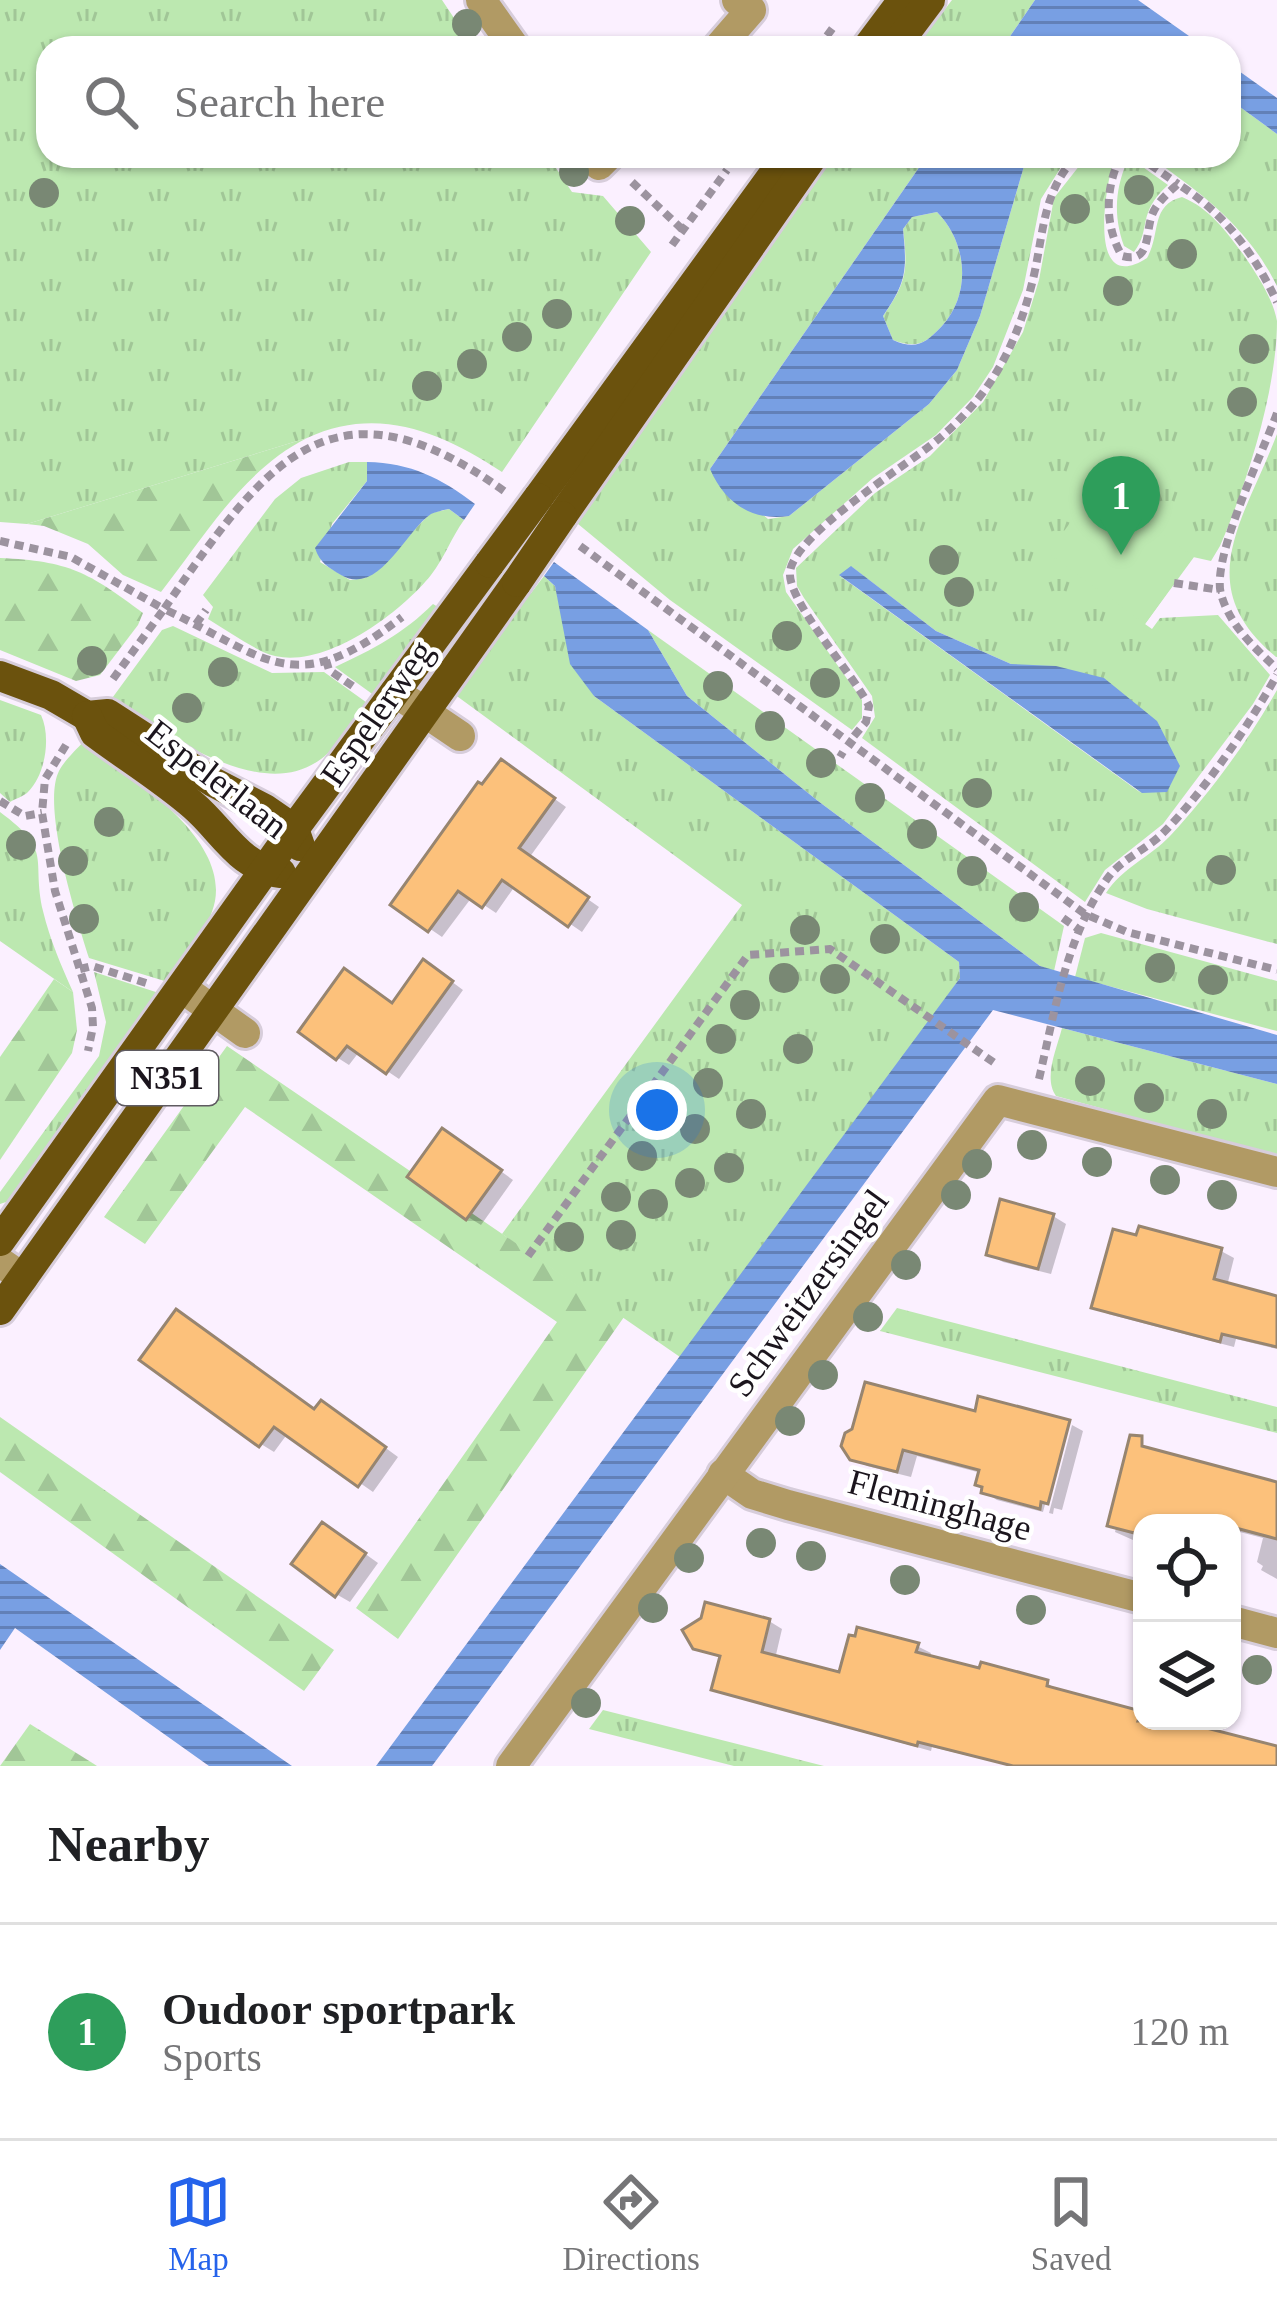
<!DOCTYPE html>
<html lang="en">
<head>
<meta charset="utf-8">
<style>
	:root { --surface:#fff; --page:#f6f6f6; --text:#202124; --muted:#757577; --line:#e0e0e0; --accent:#2563eb }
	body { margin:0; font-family:Georgia,serif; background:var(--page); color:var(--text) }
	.controls { position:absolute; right:36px; bottom:36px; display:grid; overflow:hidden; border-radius:24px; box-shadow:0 3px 9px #0004 }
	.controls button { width:108px; height:108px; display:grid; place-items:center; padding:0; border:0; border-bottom:3px solid var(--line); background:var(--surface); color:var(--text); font:60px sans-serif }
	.you { position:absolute; left:657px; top:1110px; width:42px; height:42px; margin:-30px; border:9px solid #fff; border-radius:50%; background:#1a73e8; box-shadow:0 0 0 18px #1a73e833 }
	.badge { display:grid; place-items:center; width:78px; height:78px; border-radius:50%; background:var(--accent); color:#fff; font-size:39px; font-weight:700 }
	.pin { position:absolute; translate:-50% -99px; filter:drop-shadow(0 3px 6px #0008) }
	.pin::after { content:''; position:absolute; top:63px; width:42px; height:36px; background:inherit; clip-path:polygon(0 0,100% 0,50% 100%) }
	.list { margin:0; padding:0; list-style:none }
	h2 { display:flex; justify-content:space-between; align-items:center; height:156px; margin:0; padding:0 48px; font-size:51px }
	h2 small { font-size:39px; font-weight:400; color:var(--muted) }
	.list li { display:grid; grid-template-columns:78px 1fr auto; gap:36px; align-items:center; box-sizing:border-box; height:216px; padding:0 48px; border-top:3px solid var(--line) }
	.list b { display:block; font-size:45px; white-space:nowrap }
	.list p { margin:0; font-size:39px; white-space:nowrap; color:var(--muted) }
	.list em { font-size:39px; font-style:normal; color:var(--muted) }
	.icon { flex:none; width:66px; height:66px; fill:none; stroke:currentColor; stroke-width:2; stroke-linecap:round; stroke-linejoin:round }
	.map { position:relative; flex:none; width:1277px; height:1766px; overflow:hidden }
	.search { position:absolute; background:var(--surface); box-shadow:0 3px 9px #0004; left:36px; right:36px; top:36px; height:132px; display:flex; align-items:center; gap:30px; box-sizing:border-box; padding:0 42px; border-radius:36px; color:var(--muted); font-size:45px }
	.sheet { height:372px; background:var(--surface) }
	nav { display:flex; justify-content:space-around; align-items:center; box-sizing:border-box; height:168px; border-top:3px solid var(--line); background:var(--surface); font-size:33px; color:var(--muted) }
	nav a { display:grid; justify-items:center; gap:6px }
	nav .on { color:var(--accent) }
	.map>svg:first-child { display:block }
</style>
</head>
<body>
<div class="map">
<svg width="1277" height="1766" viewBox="0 0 1277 1766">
	<defs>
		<pattern id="grass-tufts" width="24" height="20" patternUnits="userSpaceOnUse" patternTransform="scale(3)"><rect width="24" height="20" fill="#bce8b0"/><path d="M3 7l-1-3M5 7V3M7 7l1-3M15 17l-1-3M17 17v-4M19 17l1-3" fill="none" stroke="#a1c697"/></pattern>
		<pattern id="forest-firs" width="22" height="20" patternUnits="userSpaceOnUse" patternTransform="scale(3)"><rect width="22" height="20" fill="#bce8b0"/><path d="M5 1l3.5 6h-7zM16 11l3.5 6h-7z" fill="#a1c697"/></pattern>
		<pattern id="water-rules" width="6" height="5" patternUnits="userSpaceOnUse" patternTransform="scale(3)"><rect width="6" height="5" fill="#789fe3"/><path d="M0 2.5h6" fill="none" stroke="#6280b7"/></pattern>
	</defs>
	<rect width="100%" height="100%" fill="#fbf0ff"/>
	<g fill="url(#grass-tufts)" fill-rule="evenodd">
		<path d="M 0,0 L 442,0 L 474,48 L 48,48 L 48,156 L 548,156 L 572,192 L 603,196 L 651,252 L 502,472 C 441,432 378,405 307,438 L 27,524 L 0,522 Z"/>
		<path d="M 952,0 L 1035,0 L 1002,48 L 915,48 Z"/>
		<path d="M 1229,99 L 1277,134 L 1277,286 C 1247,226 1202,194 1149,156 L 1229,156 Z"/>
		<path d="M 832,156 L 927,156 L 710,469 L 768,519 L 789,516 L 929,404 L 957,370 L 980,316 L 1027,156 L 1068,156 L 1041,199 L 1023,290 L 993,367 L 973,397 L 936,435 L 873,478 L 793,549 L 783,575 L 786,592 L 862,700 L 862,718 L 852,730 L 670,600 L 572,519 Z"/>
		<path d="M 1087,156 L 1115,156 C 1106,182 1085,298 1147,258 C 1161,234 1150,205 1182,197 C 1209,208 1226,231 1243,254 C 1256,273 1273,298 1277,321 C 1277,390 1247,483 1220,546 L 1211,561 L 1193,557 L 1145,624 L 1152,629 L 1160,618 L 1218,615 L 1270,675 L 1253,704 L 1163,824 L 1105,870 L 1085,902 L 862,738 L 875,717 L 872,696 L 804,598 L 797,586 L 796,568 L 875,493 L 930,456 L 983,402 L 1023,332 L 1039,280 L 1054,198 ZM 852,567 L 936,631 L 1011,664 L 1141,793 L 840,576 Z"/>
		<path d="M 1129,157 L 1168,185 C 1136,214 1152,229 1134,252 L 1124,246 C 1113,215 1115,187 1129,157 Z"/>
		<path d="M 937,212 C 967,242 972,293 942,326 C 925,344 917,349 893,340 L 883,316 C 907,282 908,270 903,229 L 912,217 Z"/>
		<path d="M 1277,434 L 1277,657 L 1276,657 C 1189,585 1245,519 1277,434 Z"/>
		<path d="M 349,462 L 367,462 L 367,481 L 332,524 L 320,562 L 350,580 L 365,578 L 431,513 L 449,509 L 464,520 C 451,538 445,557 431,575 C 400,614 316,677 263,652 C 245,643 226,630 208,619 L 213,607 L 203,595 L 275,499 L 301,478 Z"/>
		<path d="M 544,576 L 555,586 L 563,620 L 594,696 L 959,962 L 960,978 L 921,1035 L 680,1357 L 502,1234 L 742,905 L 454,694 L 525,588 L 531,593 Z"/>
		<path d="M 433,604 L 438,607 L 375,696 L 335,667 C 372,650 404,633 433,604 Z"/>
		<path d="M 173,626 L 272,673 L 324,672 L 370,705 L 346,740 L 341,738 C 282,822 174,736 110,701 L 162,630 Z"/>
		<path d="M 648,630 L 1064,926 L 1054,971 L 1040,966 L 818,801 L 687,696 Z"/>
		<path d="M 1277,690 L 1277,944 L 1147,909 L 1106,893 C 1122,868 1150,857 1170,836 C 1210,793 1248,741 1277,690 Z"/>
		<path d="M 0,700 L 41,715 C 51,736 46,774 28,792 C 23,797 16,798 10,802 L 0,793 Z"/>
		<path d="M 83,742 C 127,774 227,835 215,901 C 209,930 185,958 168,982 L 89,958 C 77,920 41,806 59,771 C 64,761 76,750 83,742 Z"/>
		<path d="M 0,812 C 54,852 31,857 43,911 C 50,940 61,965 73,992 L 0,941 Z"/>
		<path d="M 1101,933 L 1277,981 L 1277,1031 L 1075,977 L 1085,938 Z"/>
		<path d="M 94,972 L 162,994 L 18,1198 L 0,1204 L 0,1192 L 99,1056 L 106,1022 Z"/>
		<path d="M 1062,1028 L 1277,1084 L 1277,1156 L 1056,1096 C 1043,1078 1057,1048 1062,1028 Z"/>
		<path d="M 897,1308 L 1277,1407 L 1277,1433 L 880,1331 Z"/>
		<path d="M 603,1710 L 824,1766 L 734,1766 L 589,1729 Z"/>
	</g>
	<g fill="url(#forest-firs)">
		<path d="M 307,438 C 242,471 205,536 161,592 L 123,575 L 88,544 L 44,526 L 27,524 Z"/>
		<path d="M 0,558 C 69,561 88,572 143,613 L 138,625 L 100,675 L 76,681 L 0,650 Z"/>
		<path d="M 54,979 L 73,992 L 77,1030 L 72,1053 L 0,1160 L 0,1057 Z"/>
		<path d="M 227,1046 L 624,1317 L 398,1639 L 356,1608 L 557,1322 L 245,1107 L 145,1244 L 104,1217 Z"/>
		<path d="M 0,1417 L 334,1650 L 304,1691 L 0,1472 Z"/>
		<path d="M 30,1724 L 94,1764 L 97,1766 L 0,1766 Z"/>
	</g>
	<path fill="#bce8b0" d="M 1097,486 L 1194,557 L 1145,624 L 1048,553 Z"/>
	<g fill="url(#water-rules)" fill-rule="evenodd">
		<path d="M 1035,0 L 1138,0 L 1206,48 C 1171,48 1144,41 1109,41 L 1101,48 L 1002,48 Z"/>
		<path d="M 1229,64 L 1277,98 L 1277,134 L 1229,99 Z"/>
		<path d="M 927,156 L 1027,156 L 980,316 L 957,370 L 929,404 L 789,516 C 752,522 724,502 710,469 ZM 937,212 C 967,242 972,293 942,326 C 925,344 916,350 893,340 L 883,316 C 907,281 907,270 903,229 L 912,217 Z"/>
		<path d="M 367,462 C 411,463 441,478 475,504 L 464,520 L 449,509 C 446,509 433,513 431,514 C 405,531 379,597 341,575 C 328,567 320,563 315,548 L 367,481 Z"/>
		<path d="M 554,562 L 648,630 L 687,696 L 818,801 L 1040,966 L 1277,1035 L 1277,1084 L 993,1010 L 432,1766 L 376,1766 L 960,978 L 959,962 L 594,696 L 570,664 L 555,586 L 544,576 Z"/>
		<path d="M 851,566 L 936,631 L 1011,664 L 1056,666 L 1104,678 L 1157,721 L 1180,766 L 1167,792 L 1142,793 L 839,575 Z"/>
		<path d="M 0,1564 L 292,1766 L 209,1766 L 15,1628 L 0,1650 Z"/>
	</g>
	<g fill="#0003">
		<path d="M 514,770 L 566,807 L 529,858 L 599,907 L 582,932 L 515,886 L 496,913 L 472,897 L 442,937 L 394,904 Z"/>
		<path d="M 436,970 L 463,990 L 399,1079 L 359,1052 L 349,1065 L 338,1058 L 356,979 L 393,1006 Z"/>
		<path d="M 457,1140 L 513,1180 L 481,1225 L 468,1217 Z"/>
		<path d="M 1053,1216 L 1066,1224 L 1051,1274 L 1003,1262 L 989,1254 Z"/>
		<path d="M 1221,1251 L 1234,1258 L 1227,1286 L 1277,1299 L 1277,1349 L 1236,1339 L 1234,1347 L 1108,1314 L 1095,1307 Z"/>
		<path d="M 143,1359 L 316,1412 L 335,1411 L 398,1457 L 373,1492 L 288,1433 L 274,1452 L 261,1444 Z"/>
		<path d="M 977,1415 L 1067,1423 L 1043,1512 L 997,1500 L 984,1492 L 981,1473 L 917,1456 L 911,1477 L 867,1466 L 852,1457 Z"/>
		<path d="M 1072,1425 L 1083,1431 L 1062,1510 L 1054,1508 L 1053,1514 L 1049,1513 Z"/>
		<path d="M 1277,1484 L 1277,1579 L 1261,1570 L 1263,1566 L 1257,1562 L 1263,1538 L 1232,1530 L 1232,1523 L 1142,1523 L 1142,1544 L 1115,1532 L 1116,1528 Z"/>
		<path d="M 336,1533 L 378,1563 L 350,1602 L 336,1594 Z"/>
		<path d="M 769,1621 L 782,1629 L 775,1659 L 842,1676 L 917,1646 L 931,1653 L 929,1659 L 1047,1683 L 1060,1692 L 1142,1714 L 1142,1721 L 1168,1721 L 1277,1750 L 1277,1766 L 1011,1766 L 932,1747 L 931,1751 L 749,1701 L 735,1694 L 723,1659 L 696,1647 Z"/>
	</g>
	<g fill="#fcc17b" stroke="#978570" stroke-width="3">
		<path d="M 501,759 L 555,798 L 519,848 L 589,897 L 568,927 L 502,880 L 482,908 L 458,891 L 428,932 L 390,905 L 478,782 L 482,784 Z"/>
		<path d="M 423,959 L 453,981 L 386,1074 L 347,1046 L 336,1060 L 298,1032 L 344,968 L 392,1003 Z"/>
		<path d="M 442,1128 L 502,1170 L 466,1220 L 407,1177 Z"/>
		<path d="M 1000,1199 L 1054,1214 L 1038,1269 L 986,1255 Z"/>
		<path d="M 1139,1226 L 1222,1248 L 1214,1279 L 1277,1296 L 1277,1347 L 1222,1334 L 1220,1342 L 1091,1308 L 1113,1229 L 1136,1235 Z"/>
		<path d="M 176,1309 L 314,1409 L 321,1400 L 386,1447 L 358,1487 L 274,1427 L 259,1447 L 139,1360 Z"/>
		<path d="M 865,1382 L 975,1411 L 978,1396 L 1070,1420 L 1048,1504 L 1041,1502 L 1040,1509 L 981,1493 L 982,1487 L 975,1485 L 979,1470 L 903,1450 L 897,1472 L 850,1460 L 841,1446 L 845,1433 L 852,1429 Z"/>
		<path d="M 1130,1435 L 1142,1436 L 1142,1446 L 1277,1482 L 1277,1539 L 1232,1527 L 1232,1523 L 1142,1523 L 1142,1535 L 1107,1526 Z"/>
		<path d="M 322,1522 L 366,1553 L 335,1597 L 291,1564 Z"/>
		<path d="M 705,1602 L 770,1619 L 762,1652 L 839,1672 L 849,1635 L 855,1636 L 857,1627 L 919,1643 L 916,1652 L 979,1668 L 981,1662 L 1048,1680 L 1047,1686 L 1141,1711 L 1138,1721 L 1179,1721 L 1277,1746 L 1277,1766 L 1013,1766 L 918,1742 L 917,1746 L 711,1690 L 720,1656 L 693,1649 L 682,1630 L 701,1618 Z"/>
	</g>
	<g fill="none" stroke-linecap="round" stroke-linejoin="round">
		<defs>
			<g id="minor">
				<path d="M 481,0 L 515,48"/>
				<path d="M 718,48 L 751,10 L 737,0"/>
				<path d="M 592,156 L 599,165 L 608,156"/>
				<path d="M 395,692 L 460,736"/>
				<path d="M 182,988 L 245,1033"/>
				<path d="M 0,1262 L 23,1278"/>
				<path d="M 723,1474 L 752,1494 L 788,1505 L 1142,1598"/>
				<path d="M 1232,1621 L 1277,1633"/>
				<path d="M 511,1766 L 998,1100 L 1277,1172"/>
			</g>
			<g id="major">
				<path d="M 867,48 L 903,0"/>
				<path d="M 894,48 L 930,0"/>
				<path d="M 538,498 L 787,156"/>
				<path d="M 562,516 L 813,156"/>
				<path d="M 0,676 L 51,695 L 87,716 L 108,714 L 213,782 L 265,809 L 294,829 L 300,846"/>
				<path d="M 87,716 L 95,733 C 127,757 163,779 194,806 C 223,831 240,868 281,873"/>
				<path d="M 0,1241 L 294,829 L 490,563"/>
				<path d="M 0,1310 L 517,582"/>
			</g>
		</defs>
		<use href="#minor" stroke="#d7cddb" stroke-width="36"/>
		<use href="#major" stroke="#d7cddb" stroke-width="36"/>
		<g stroke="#9c939f" stroke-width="8" stroke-dasharray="9 6" stroke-linecap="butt">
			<path d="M 818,48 L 835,25"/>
			<path d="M 1121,156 C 1105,187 1104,225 1122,256 C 1151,264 1145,234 1152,215 C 1157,202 1168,193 1178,184 C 1224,213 1254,253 1277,302"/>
			<path d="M 1138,156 L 1178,184"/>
			<path d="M 632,182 L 683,230"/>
			<path d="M 672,245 L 727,170"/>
			<path d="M 1277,413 C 1263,452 1211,558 1221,594 C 1230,626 1254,647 1277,669"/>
			<path d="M 0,541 L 71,557 L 164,609 C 263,466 330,366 504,491"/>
			<path d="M 580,546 L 1085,914 L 1127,932 L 1277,970"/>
			<path d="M 1174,583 L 1220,590"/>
			<path d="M 196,624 L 206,610"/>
			<path d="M 326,660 L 329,670 L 357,689"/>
			<path d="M 113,679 L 164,609 C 267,657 293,702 402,617"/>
			<path d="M 854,736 L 866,722 L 869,706 C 854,675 787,601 790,572 C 793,536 902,468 931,445 C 948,432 964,416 977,400 C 1006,365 1024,319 1034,275 C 1044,230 1043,192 1076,156"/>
			<path d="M 66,745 L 45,779 L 42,813 L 55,891 L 92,1008 L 93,1027 L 88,1051"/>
			<path d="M 840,757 L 843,752"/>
			<path d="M 0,801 L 25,816 L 42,813"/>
			<path d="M 1063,918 L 1077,928"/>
			<path d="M 80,969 L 92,966 L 146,983"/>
			<path d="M 1039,1079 C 1055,1010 1066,938 1107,879 C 1121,859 1146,850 1163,833 C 1204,792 1249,725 1277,675"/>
			<path d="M 528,1256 L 748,955 L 830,949 L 996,1064"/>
		</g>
		<use href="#minor" stroke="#b19a64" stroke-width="30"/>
		<use href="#major" stroke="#6b520d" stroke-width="30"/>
		<defs>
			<g id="major-bridge">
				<path d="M 490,563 L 538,498"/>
				<path d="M 517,582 L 562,516"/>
			</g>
		</defs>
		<use href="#major-bridge" stroke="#d7cddb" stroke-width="36" stroke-linecap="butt"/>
		<use href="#major-bridge" stroke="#6b520d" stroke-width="30"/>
	</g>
	<g fill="#798874">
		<circle cx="467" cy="24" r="15"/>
		<circle cx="574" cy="172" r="15"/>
		<circle cx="1139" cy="190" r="15"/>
		<circle cx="44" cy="193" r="15"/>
		<circle cx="1075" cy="209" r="15"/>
		<circle cx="630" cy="221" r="15"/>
		<circle cx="1182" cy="254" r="15"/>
		<circle cx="1118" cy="291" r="15"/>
		<circle cx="557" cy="314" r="15"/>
		<circle cx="517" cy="337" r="15"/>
		<circle cx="1254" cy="349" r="15"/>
		<circle cx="472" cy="364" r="15"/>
		<circle cx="427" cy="386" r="15"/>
		<circle cx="1242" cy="402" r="15"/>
		<circle cx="944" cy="560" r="15"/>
		<circle cx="959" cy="592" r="15"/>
		<circle cx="787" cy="636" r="15"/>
		<circle cx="92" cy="661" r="15"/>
		<circle cx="223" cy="672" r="15"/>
		<circle cx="825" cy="683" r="15"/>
		<circle cx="718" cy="686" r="15"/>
		<circle cx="187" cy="708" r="15"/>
		<circle cx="770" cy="726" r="15"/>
		<circle cx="821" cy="763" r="15"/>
		<circle cx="977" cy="793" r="15"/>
		<circle cx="870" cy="798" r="15"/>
		<circle cx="109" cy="822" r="15"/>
		<circle cx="922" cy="834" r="15"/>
		<circle cx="21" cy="845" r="15"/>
		<circle cx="73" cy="861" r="15"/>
		<circle cx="1221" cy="870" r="15"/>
		<circle cx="972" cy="871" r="15"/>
		<circle cx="1024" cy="907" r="15"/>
		<circle cx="84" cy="919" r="15"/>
		<circle cx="805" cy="930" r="15"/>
		<circle cx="885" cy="939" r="15"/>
		<circle cx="1160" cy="968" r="15"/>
		<circle cx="784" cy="978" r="15"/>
		<circle cx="835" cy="979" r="15"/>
		<circle cx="1213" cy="980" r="15"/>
		<circle cx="745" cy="1005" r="15"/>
		<circle cx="721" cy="1039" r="15"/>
		<circle cx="798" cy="1049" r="15"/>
		<circle cx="1090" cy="1081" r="15"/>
		<circle cx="708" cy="1083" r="15"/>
		<circle cx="1149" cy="1098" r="15"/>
		<circle cx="751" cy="1114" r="15"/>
		<circle cx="1212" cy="1114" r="15"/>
		<circle cx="695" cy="1129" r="15"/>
		<circle cx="1032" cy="1145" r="15"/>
		<circle cx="642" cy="1156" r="15"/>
		<circle cx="1097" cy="1162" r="15"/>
		<circle cx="977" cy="1164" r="15"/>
		<circle cx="729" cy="1168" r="15"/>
		<circle cx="1165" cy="1180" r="15"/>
		<circle cx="690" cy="1183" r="15"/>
		<circle cx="956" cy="1195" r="15"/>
		<circle cx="1222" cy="1195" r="15"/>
		<circle cx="616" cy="1197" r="15"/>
		<circle cx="653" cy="1204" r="15"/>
		<circle cx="621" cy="1235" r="15"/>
		<circle cx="569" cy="1237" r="15"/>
		<circle cx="906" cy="1265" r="15"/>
		<circle cx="868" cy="1317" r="15"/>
		<circle cx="823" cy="1375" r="15"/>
		<circle cx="790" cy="1421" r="15"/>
		<circle cx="761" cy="1543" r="15"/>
		<circle cx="811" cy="1556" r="15"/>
		<circle cx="689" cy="1558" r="15"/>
		<circle cx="905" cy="1580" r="15"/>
		<circle cx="653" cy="1608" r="15"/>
		<circle cx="1031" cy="1610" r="15"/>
		<circle cx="1257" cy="1670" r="15"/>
		<circle cx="586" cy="1703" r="15"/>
	</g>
	<g text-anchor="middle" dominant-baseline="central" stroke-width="9" stroke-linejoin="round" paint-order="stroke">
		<rect fill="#fff" stroke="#5f5b61" stroke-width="3" x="116" y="1051" width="102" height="54" rx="9"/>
		<g font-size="33" font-weight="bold" fill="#1b151d">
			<text x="167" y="1078">N351</text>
		</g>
		<g font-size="36" fill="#1b151d" stroke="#fff">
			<text transform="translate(377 713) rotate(-55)">Espelerweg</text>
			<text transform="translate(217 779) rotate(38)">Espelerlaan</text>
			<text transform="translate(808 1293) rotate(-54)">Schweitzersingel</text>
			<text transform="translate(940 1505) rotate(15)">Fleminghage</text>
		</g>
	</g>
</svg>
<div class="controls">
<button><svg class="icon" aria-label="locate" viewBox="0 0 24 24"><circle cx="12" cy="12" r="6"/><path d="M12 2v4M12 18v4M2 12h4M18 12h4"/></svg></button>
<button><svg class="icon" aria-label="layers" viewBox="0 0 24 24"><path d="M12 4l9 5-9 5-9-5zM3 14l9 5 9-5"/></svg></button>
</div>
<div class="you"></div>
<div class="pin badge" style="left:1121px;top:555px;background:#2e9e5b">1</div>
<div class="search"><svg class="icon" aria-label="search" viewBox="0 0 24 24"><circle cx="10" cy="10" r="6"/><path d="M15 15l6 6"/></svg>Search here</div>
</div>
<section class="sheet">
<h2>Nearby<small></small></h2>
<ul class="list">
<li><span class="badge" style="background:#2e9e5b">1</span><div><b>Oudoor sportpark</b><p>Sports</p></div><em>120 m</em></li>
</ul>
</section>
<nav>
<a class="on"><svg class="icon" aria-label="map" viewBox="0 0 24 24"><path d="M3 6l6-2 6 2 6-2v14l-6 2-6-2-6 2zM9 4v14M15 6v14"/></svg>Map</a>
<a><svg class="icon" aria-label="directions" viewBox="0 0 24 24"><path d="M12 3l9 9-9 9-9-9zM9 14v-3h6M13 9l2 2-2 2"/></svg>Directions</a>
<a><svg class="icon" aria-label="saved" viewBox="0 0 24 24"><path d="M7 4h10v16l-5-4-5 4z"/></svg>Saved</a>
</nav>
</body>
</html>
